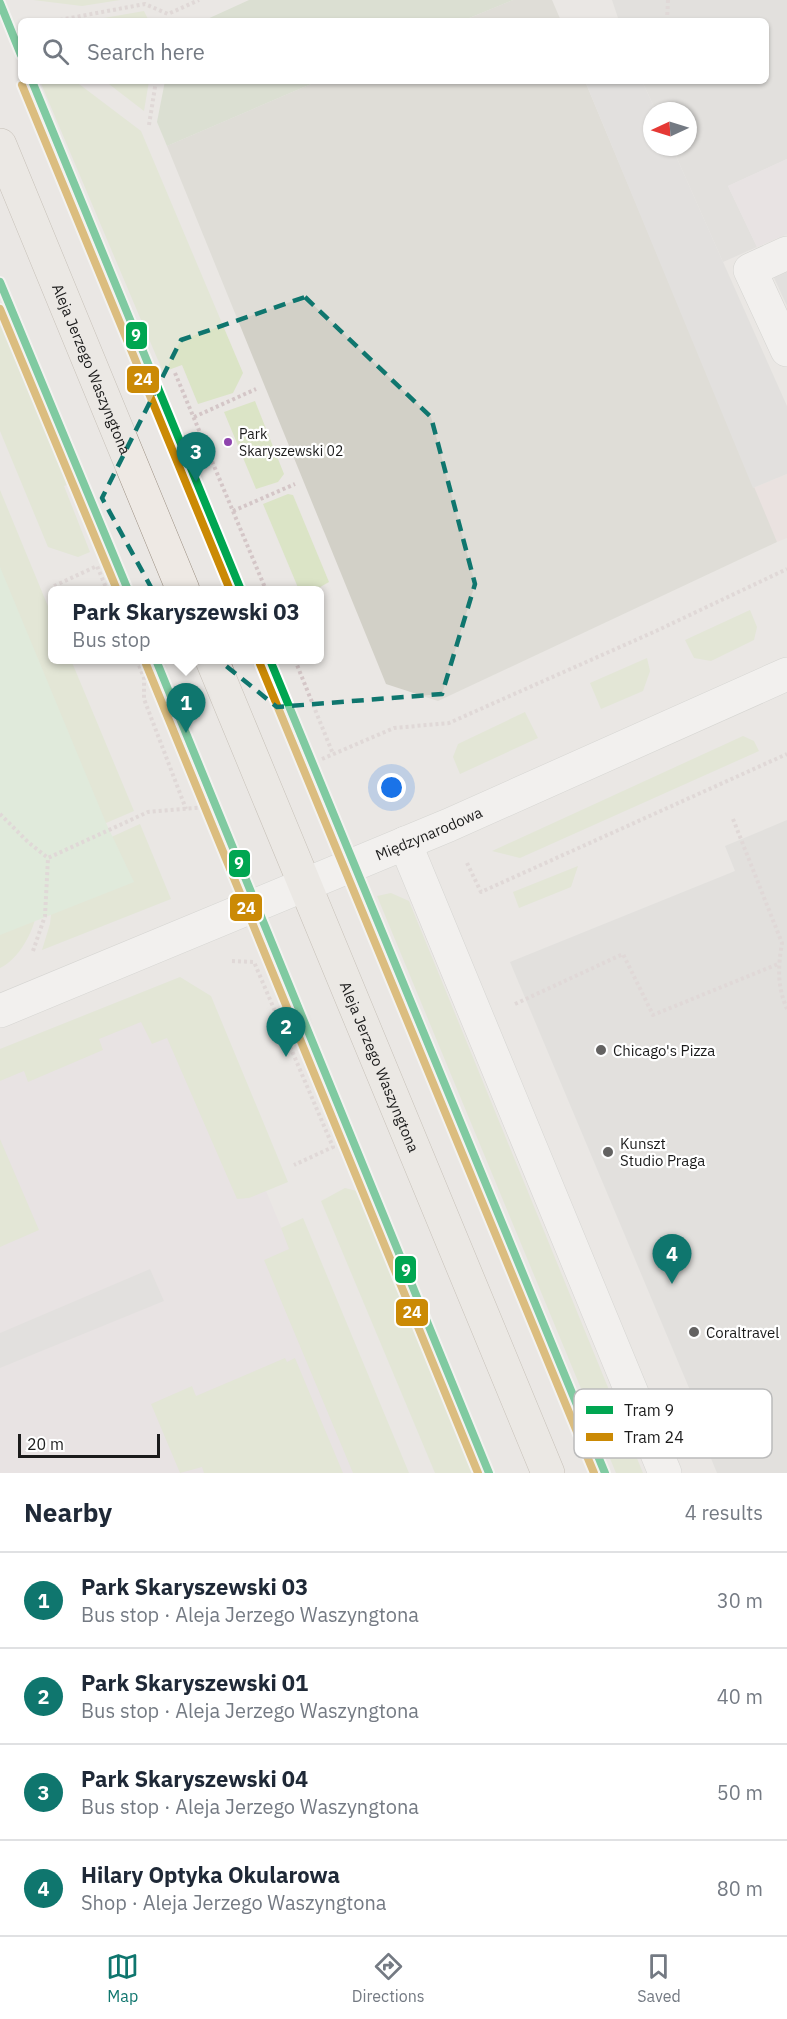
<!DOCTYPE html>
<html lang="en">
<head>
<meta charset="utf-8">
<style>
	:root { --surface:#fff; --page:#f2f2f3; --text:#1f2937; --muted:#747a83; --line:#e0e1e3; --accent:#0f766e }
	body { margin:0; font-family:"IBM Plex Sans",sans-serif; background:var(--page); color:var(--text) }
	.compass { position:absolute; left:643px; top:102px; width:54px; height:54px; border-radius:50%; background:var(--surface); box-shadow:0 2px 4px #0004; rotate:266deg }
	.scale { position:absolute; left:18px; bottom:15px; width:142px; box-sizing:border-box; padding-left:6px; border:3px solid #1b1b1b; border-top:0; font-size:16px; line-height:21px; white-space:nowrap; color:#1b1b1b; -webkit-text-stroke:4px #fff; paint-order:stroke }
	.you { position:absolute; left:392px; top:788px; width:21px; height:21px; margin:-15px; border:4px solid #fff; border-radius:50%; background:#1a73e8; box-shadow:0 0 0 9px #1a73e833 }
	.badge { display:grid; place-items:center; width:39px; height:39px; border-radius:50%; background:var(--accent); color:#fff; font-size:20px; font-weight:700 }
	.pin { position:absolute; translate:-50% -50px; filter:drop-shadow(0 2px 3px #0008) }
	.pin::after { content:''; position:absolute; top:32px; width:21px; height:18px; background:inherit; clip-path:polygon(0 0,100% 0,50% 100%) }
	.popup { position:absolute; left:48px; top:586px; width:276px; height:78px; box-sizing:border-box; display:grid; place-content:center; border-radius:9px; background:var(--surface); filter:drop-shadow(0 2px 4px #0005); font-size:20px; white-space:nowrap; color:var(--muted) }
	.popup b { font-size:22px; color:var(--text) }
	.popup::after { content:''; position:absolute; left:50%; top:100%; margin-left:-12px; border:12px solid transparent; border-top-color:var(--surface) }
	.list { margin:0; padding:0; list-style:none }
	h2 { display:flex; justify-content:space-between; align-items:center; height:78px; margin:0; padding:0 24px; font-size:26px }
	h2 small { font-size:20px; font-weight:400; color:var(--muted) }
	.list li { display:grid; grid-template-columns:39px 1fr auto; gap:18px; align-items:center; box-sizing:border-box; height:96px; padding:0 24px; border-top:2px solid var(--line) }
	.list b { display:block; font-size:22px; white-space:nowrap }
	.list p { margin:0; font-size:20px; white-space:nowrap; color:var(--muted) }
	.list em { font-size:20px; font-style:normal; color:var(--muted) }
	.icon { flex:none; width:33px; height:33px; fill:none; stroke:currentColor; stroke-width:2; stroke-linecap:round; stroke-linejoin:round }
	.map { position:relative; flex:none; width:787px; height:1473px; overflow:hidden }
	.search { position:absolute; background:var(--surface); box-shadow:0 2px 4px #0004; left:18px; right:18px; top:18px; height:66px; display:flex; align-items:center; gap:15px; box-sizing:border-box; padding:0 21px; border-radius:9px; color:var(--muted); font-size:22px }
	.sheet { height:462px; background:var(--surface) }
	nav { display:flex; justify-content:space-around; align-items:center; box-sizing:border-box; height:84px; border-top:2px solid var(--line); background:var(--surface); font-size:16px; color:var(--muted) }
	nav a { display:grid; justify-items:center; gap:3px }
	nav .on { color:var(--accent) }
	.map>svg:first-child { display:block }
</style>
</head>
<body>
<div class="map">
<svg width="787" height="1473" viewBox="0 0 787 1473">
	<rect width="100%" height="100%" fill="#eae7e4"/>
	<g fill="#d9d7d6">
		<path d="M 612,0 L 787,0 L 787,159 L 728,186 L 757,247 L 723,262 L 672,147 L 688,147 L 688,111 L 656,111 L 642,81 L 766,81 L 766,21 L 619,21 Z"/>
		<path d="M 787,820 L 787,1473 L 717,1473 L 694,1417 L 700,1414 L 510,962 L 735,871 L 725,846 Z"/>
	</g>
	<path fill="#ebdbdc" d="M 787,474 L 787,538 L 777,542 L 753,488 Z"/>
	<g fill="#e7dde3">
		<path d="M 787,159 L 787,234 L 757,247 L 728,186 Z"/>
		<path d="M 191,1003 L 266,1191 L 383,1473 L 0,1473 L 0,1049 Z"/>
	</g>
	<g fill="#d2d0c7">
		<path d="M 513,0 L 552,0 L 561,21 L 462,21 Z"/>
		<path d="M 318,81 L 585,81 L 777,542 L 438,701 L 386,684 L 167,146 Z"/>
	</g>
	<g fill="#dbe4c6">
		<path d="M 33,0 L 120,0 L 82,6 Z"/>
		<path d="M 144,11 L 149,21 L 87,21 Z"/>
		<path d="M 40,81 L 75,81 L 141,131 L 243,373 L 233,393 L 198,404 L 182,365 L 163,372 Z"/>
		<path d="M 105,81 L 149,81 L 144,111 Z"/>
		<path d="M 0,310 L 72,483 L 64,486 L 90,552 L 78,557 L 48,547 L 0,431 Z"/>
		<path d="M 255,401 L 284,474 L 278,482 L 256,489 L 224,412 Z"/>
		<path d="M 0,490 L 52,616 L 52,660 L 71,660 L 134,811 L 106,823 L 0,799 Z"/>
		<path d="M 288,494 L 293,495 L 329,582 L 315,590 L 299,590 L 263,504 Z"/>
		<path d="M 750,610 L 757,627 L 754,640 L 711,661 L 694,658 L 685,640 Z"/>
		<path d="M 647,658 L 650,671 L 643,691 L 601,709 L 590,683 Z"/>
		<path d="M 525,712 L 538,738 L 460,774 L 453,757 L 458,744 Z"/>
		<path d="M 743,736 L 754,741 L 759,751 L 520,858 L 492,851 Z"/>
		<path d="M 140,824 L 171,899 L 42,950 L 50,924 L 54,888 L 76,853 Z"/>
		<path d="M 0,827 C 8,841 35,885 37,897 C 41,920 21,959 0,968 Z"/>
		<path d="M 578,866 L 571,887 L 519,908 L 513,892 Z"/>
		<path d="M 391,893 L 409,901 L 643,1473 L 616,1473 L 377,896 Z"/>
		<path d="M 180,977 L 211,996 L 288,1182 L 249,1198 L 237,1199 L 167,1038 L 152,1044 L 141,1022 L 99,1039 L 103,1050 L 28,1082 L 24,1071 L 0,1081 L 0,1049 Z"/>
		<path d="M 0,1139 L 39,1230 L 0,1247 Z"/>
		<path d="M 345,1188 L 361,1192 L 480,1473 L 435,1473 L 321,1201 Z"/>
		<path d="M 303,1218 L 409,1473 L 353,1473 L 264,1260 L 289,1249 L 281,1228 Z"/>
		<path d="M 285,1358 L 287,1362 L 295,1358 L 343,1473 L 204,1473 L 202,1467 L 180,1473 L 151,1404 L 192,1386 L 196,1396 Z"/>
	</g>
	<g fill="#c9d5bc">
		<path d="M 249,0 L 513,0 L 462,21 L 203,21 Z"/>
		<path d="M 165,81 L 318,81 L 167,146 L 157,122 Z"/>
	</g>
	<path fill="#d6edd1" d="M 0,567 L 106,823 L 134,882 L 0,935 Z"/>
	<g fill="#dad8d7">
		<path d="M 585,81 L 642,81 L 656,111 L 652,111 L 652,147 L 672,147 L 787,406 L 787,474 L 753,488 Z"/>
		<path d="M 787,258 L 787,306 L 769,267 Z"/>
		<path d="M 150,1269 L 164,1301 L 0,1368 L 0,1333 Z"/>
	</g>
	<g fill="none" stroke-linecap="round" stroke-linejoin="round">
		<defs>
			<g id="minor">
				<path d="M 787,253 L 750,270 L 787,350"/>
				<path d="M 405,843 L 665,1473"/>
				<path id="s1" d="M 0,1011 L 449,825 L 787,674"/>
			</g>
			<g id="major">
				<path id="s2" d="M 0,145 L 183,590"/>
				<path id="s3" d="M 212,660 L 548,1473"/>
			</g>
		</defs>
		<use href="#minor" stroke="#bfbebc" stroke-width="34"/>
		<use href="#major" stroke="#9d9184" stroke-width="34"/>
		<g stroke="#d4c6c7" stroke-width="4" stroke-dasharray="3 3" stroke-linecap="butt">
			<path d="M 54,21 L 145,4 L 168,14 L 199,0"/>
			<path d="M 667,21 L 668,0"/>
			<path d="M 149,125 L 156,81"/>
			<path d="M 175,373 L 266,590"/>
			<path d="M 194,417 L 256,389"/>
			<path d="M 233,511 L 295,484"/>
			<path d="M 54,586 L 97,566 L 107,590"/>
			<path d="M 137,660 L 144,678 L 144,699 L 186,809"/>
			<path d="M 295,660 L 333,754"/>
			<path d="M 322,759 L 394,728 L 449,723 L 656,631 L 787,569"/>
			<path d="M 0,814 L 28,842 L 48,858 L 148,812 L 205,807"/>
			<path d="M 733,819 L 782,943 C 778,967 777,986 787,1009"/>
			<path d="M 467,863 L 481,892 L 787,754"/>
			<path d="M 33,951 L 45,916 L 48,858"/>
			<path d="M 232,961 L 254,962 L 333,1147 L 294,1165"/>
			<path d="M 515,1004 L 623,954 L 653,1015 L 778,964"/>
		</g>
		<use href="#minor" stroke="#fcfbfb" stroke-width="33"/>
		<use href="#major" stroke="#eee9e4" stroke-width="33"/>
		<defs>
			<g id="tram-1">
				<path d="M 0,3 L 21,55"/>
				<path d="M 32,81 L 241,590"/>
				<path d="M 0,282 L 128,590"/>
				<path d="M 156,660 L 489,1473"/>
				<path d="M 270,660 L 605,1473"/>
			</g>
			<g id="tram-2">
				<path d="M 22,85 L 230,590"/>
				<path d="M 0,309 L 117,590"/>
				<path d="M 146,664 L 478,1473"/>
				<path d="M 260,664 L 594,1473"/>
			</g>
		</defs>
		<use href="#tram-1" stroke="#fff" stroke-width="12"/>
		<use href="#tram-2" stroke="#fff" stroke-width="12"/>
		<use href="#tram-1" stroke="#00a651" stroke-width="8"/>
		<use href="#tram-2" stroke="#cb8a05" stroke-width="8"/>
	</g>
	<path d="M0 0H787V1473H0ZM 305,297 L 431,417 L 475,584 L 442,694 L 277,707 L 169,620 L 102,498 L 181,340 Z" fill="#eae7e4" fill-opacity=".55" fill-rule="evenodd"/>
	<path fill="none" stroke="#0f766e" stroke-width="4.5" stroke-dasharray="12 8" stroke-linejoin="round" d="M 305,297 L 431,417 L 475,584 L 442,694 L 277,707 L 169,620 L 102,498 L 181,340 Z"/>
	<circle fill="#8e44ad" stroke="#fff" stroke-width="2" cx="228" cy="442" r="5"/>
	<g fill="#636261" stroke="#fff" stroke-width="2">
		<circle cx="601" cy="1050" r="6"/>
		<circle cx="608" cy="1152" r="6"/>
		<circle cx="694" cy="1332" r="6"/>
	</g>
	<g text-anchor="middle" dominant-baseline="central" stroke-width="4.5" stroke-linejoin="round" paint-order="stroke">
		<g font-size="14" fill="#1b1b1b" stroke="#fff" text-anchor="start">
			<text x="239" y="434">Park<tspan x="239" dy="17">Skaryszewski 02</tspan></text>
		</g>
		<g font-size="15" fill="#1b1b1b" stroke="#fff">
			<text stroke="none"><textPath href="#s2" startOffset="242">Aleja Jerzego Waszyngtona</textPath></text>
			<text stroke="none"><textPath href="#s1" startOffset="464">Międzynarodowa</textPath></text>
			<text stroke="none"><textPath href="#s3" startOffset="440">Aleja Jerzego Waszyngtona</textPath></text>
		</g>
		<g font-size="15" fill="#1b1b1b" stroke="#fff" text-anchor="start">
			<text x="613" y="1050">Chicago's Pizza</text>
			<text x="620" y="1143">Kunszt<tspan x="620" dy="17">Studio Praga</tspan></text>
			<text x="706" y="1332">Coraltravel</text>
		</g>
	</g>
	<rect x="574" y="1389" width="198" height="69" rx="9" fill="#fff" stroke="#bbb" stroke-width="1.5"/>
	<rect x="586" y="1406" width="27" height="8" fill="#00a651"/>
	<rect x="586" y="1433" width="27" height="8" fill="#cb8a05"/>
	<g font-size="16" fill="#1b1b1b">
		<text x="624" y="1416">Tram 9</text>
		<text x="624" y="1443">Tram 24</text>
	</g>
	<g stroke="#fff" stroke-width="2">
		<rect x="125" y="321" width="23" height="29" rx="6" fill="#00a651"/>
		<rect x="126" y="365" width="34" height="29" rx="6" fill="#cb8a05"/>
		<rect x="228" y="849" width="23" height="29" rx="6" fill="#00a651"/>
		<rect x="229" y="893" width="34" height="29" rx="6" fill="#cb8a05"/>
		<rect x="394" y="1255" width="23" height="29" rx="6" fill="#00a651"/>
		<rect x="395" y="1298" width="34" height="29" rx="6" fill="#cb8a05"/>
	</g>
	<g font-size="16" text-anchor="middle" font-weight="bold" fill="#fff">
		<text x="136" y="341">9</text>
		<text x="143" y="385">24</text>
		<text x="239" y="869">9</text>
		<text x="246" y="914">24</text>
		<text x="406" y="1276">9</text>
		<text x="412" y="1318">24</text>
	</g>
</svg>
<svg class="compass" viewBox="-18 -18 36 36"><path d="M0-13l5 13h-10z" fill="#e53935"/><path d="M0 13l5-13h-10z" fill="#747a83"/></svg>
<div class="scale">20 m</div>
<div class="you"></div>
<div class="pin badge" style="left:186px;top:733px">1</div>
<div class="popup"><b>Park Skaryszewski 03</b>Bus stop</div>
<div class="pin badge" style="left:286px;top:1057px">2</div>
<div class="pin badge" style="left:196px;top:482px">3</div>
<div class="pin badge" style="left:672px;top:1284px">4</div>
<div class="search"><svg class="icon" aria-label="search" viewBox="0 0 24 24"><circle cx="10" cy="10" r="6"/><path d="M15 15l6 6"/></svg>Search here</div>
</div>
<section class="sheet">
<h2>Nearby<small>4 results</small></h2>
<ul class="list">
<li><span class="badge">1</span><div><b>Park Skaryszewski 03</b><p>Bus stop · Aleja Jerzego Waszyngtona</p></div><em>30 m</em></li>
<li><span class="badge">2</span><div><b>Park Skaryszewski 01</b><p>Bus stop · Aleja Jerzego Waszyngtona</p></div><em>40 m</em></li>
<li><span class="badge">3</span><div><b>Park Skaryszewski 04</b><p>Bus stop · Aleja Jerzego Waszyngtona</p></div><em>50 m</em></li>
<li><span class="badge">4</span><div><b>Hilary Optyka Okularowa</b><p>Shop · Aleja Jerzego Waszyngtona</p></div><em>80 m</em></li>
</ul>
</section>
<nav>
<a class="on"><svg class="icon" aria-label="map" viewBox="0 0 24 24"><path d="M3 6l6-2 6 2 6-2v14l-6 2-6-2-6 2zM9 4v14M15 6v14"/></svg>Map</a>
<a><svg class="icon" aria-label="directions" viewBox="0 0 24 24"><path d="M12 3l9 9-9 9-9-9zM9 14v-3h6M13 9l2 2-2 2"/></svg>Directions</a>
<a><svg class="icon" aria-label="saved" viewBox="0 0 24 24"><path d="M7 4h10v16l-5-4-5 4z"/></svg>Saved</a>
</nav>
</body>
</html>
